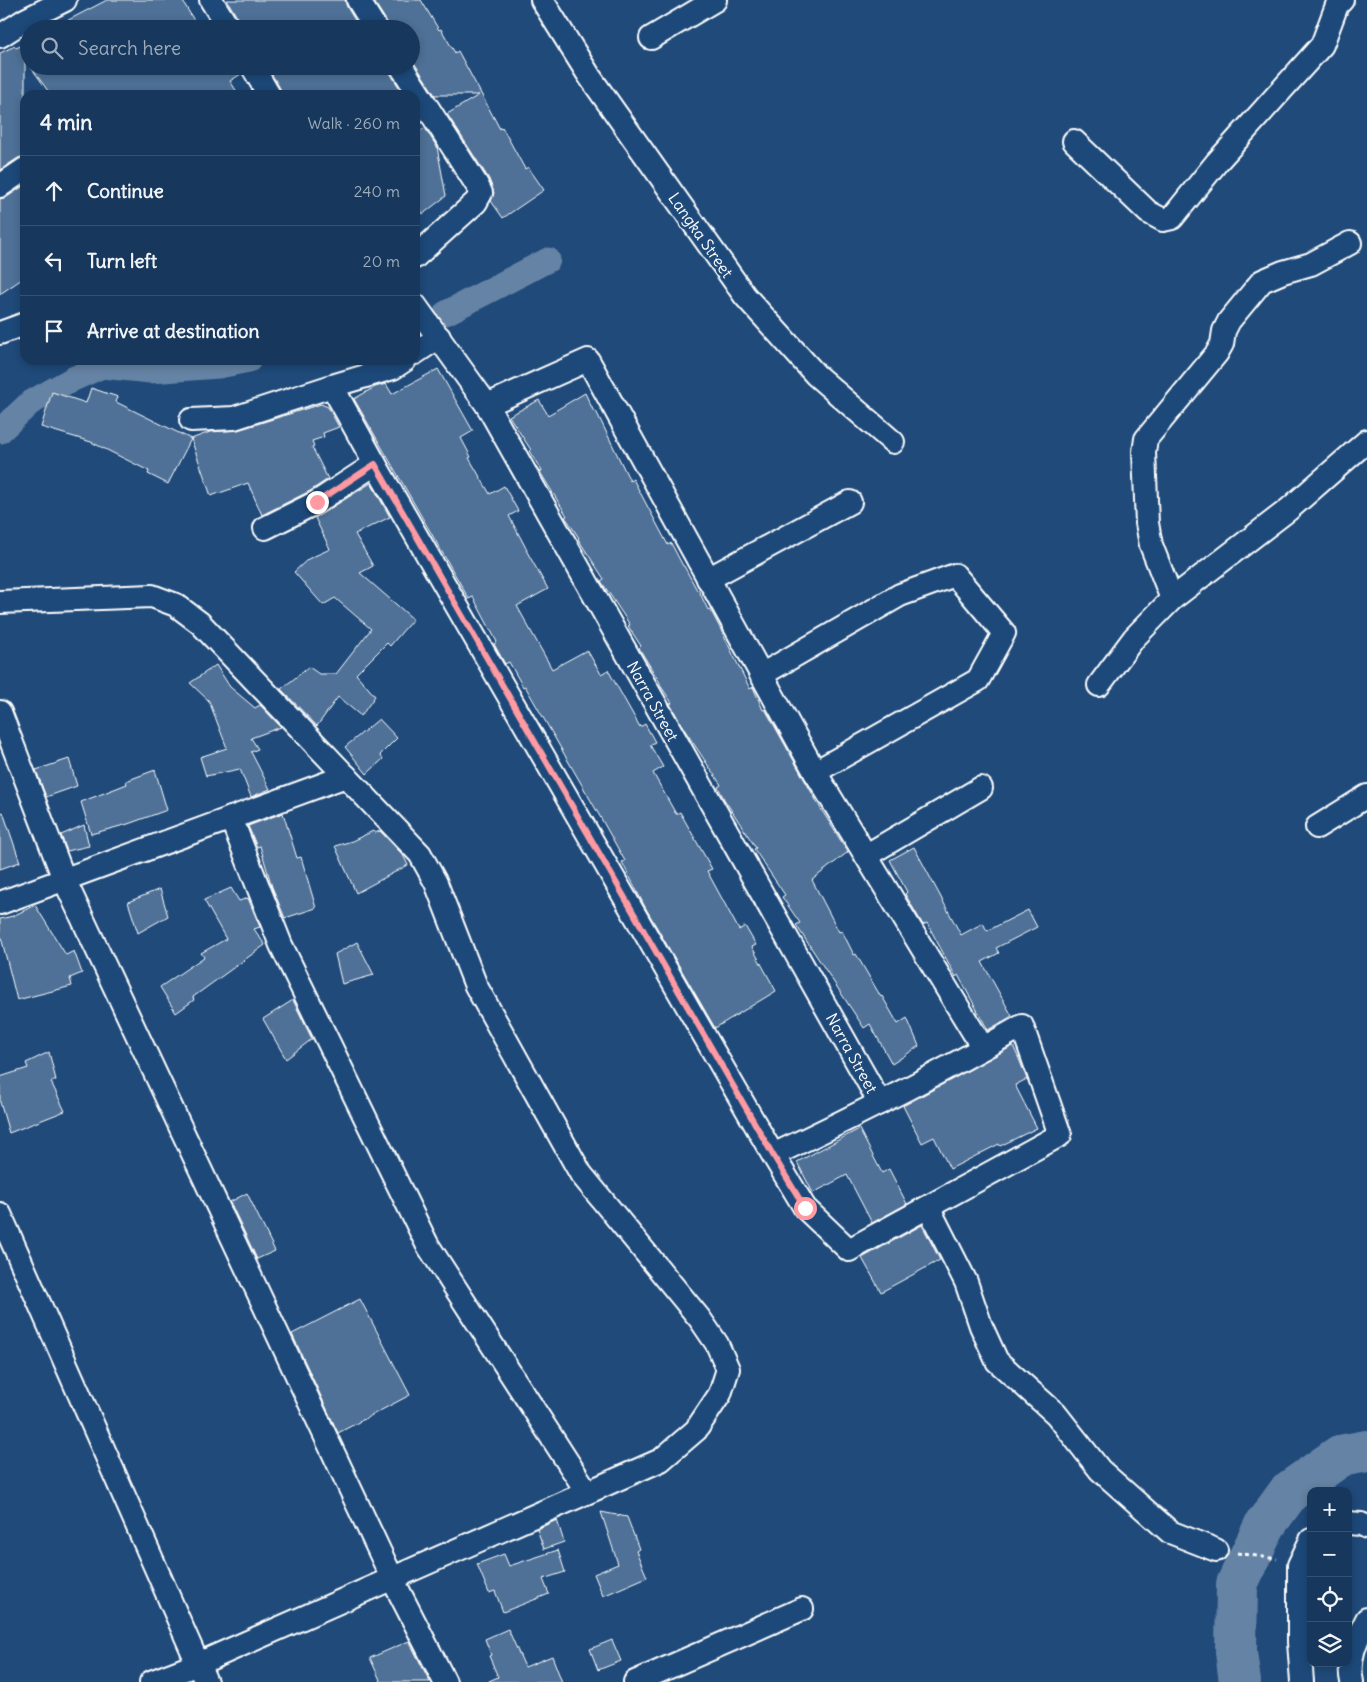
<!DOCTYPE html>
<html lang="en">
<head>
<meta charset="utf-8">
<style>
	:root { --surface:#17385c; --page:#244365; --text:#f1f3f6; --muted:#9eacbb; --line:#365272 }
	body { margin:0; font-family:Delius,sans-serif; background:var(--page); color:var(--text) }
	.controls { position:absolute; right:15px; bottom:15px; display:grid; overflow:hidden; border-radius:10px; box-shadow:0 2px 8px #0003 }
	.controls button { width:45px; height:45px; display:grid; place-items:center; padding:0; border:0; border-bottom:1px solid var(--line); background:var(--surface); color:var(--text); font:25px sans-serif }
	.stop { position:absolute; width:15px; height:15px; margin:-11px; border:4px solid #ff9aa2; border-radius:50%; background:#fff }
	.stop.end { background:#ff9aa2; border-color:#fff; box-shadow:0 1px 5px #0008 }
	.list { margin:0; padding:0; list-style:none }
	h2 { display:flex; justify-content:space-between; align-items:center; height:65px; margin:0; padding:0 20px; font-size:21px }
	h2 small { font-size:16px; font-weight:400; color:var(--muted) }
	.list li { display:grid; grid-template-columns:32px 1fr auto; gap:15px; align-items:center; box-sizing:border-box; height:70px; padding:0 20px; border-top:1px solid var(--line) }
	.list b { display:block; font-size:19px; white-space:nowrap }
	.list em { font-size:16px; font-style:normal; color:var(--muted) }
	.icon { flex:none; width:28px; height:28px; fill:none; stroke:currentColor; stroke-width:2; stroke-linecap:round; stroke-linejoin:round }
	.map { position:relative; flex:none; width:1367px; height:1682px; overflow:hidden }
	.search { position:absolute; background:var(--surface); box-shadow:0 2px 8px #0003; left:20px; top:20px; width:400px; height:55px; display:flex; align-items:center; gap:12px; box-sizing:border-box; padding:0 18px; border-radius:28px; color:var(--muted); font-size:19px }
	.panel { position:absolute; background:var(--surface); box-shadow:0 2px 8px #0003; left:20px; top:90px; width:400px; height:275px; border-radius:15px }
	.map>svg:first-child { display:block }
</style>
</head>
<body>
<div class="map">
<svg width="1367" height="1682" viewBox="0 0 1367 1682">
	<rect width="100%" height="100%" fill="#1f4a7a"/>
	<filter id="ink" filterUnits="userSpaceOnUse"><feTurbulence type="fractalNoise" baseFrequency=".02" numOctaves="2"/><feDisplacementMap in="SourceGraphic" scale="10" xChannelSelector="R" yChannelSelector="G"/><feConvolveMatrix kernelMatrix="1 2 1 2 8 2 1 2 1" color-interpolation-filters="sRGB"/></filter>
	<g filter="url(#ink)">
		<g fill="none" stroke-linecap="round" stroke-linejoin="round">
			<g stroke="#6583a4" stroke-width="25">
				<path d="M 446,313 L 548,260"/>
				<path d="M 0,431 L 30,403 L 73,379 L 102,366 L 150,371 L 219,366 L 249,360"/>
			</g>
			<path stroke="#6583a4" stroke-width="42" d="M 1240,1682 L 1236,1652 L 1237,1584 L 1265,1525 L 1289,1492 L 1340,1456 L 1367,1451"/>
		</g>
		<g fill="#507197" stroke="#fff">
			<path d="M 107,0 L 182,0 L 199,29 L 51,29 Z"/>
			<path d="M 227,0 L 345,0 L 347,7 L 360,29 L 244,29 Z"/>
			<path d="M 373,0 L 421,0 L 439,30 L 441,29 L 455,53 L 458,51 L 500,129 L 502,127 L 525,169 L 528,167 L 544,190 L 503,218 L 491,201 L 494,193 L 489,179 L 447,114 L 479,95 L 435,95 L 411,58 L 411,29 L 389,29 L 387,22 Z"/>
			<path d="M 25,44 L 25,156 L 18,158 L 0,170 L 0,53 L 15,46 L 16,48 Z"/>
			<path d="M 30,66 L 239,66 L 241,74 L 230,81 L 239,95 L 51,95 Z"/>
			<path d="M 267,66 L 388,66 L 390,73 L 404,95 L 284,95 Z"/>
			<path d="M 425,128 L 437,147 L 446,196 L 423,214 L 415,199 L 415,133 Z"/>
			<path d="M 25,185 L 25,277 L 0,294 L 0,199 L 7,197 Z"/>
			<path d="M 438,369 L 473,431 L 461,438 L 471,457 L 469,458 L 490,494 L 504,486 L 518,511 L 509,516 L 527,550 L 526,550 L 548,589 L 517,606 L 552,669 L 587,650 L 601,674 L 608,670 L 640,727 L 645,724 L 655,742 L 650,745 L 663,767 L 653,773 L 676,814 L 680,812 L 712,869 L 707,871 L 739,930 L 745,926 L 756,945 L 752,947 L 776,991 L 715,1028 L 645,907 L 622,862 L 625,861 L 594,806 L 525,686 L 523,687 L 509,662 L 505,664 L 494,644 L 497,642 L 473,597 L 469,599 L 354,399 L 375,387 L 386,384 L 392,394 Z"/>
			<path d="M 91,388 L 118,397 L 116,402 L 191,439 L 168,484 L 148,474 L 149,471 L 91,442 L 41,427 L 52,392 L 86,403 Z"/>
			<path d="M 585,393 L 594,412 L 596,411 L 630,481 L 633,479 L 668,545 L 671,543 L 683,566 L 684,566 L 697,590 L 698,589 L 708,610 L 710,609 L 719,626 L 750,689 L 753,687 L 763,710 L 765,709 L 821,809 L 848,852 L 812,880 L 839,932 L 842,931 L 854,955 L 856,954 L 881,997 L 882,996 L 898,1024 L 907,1018 L 919,1046 L 892,1064 L 870,1024 L 864,1028 L 796,925 L 800,923 L 782,897 L 785,895 L 754,849 L 756,848 L 724,799 L 718,787 L 721,785 L 684,729 L 670,704 L 672,703 L 660,685 L 660,683 L 639,648 L 641,646 L 628,626 L 630,625 L 601,581 L 604,579 L 578,539 L 579,538 L 568,521 L 565,517 L 567,516 L 540,472 L 542,471 L 529,451 L 531,450 L 509,416 L 539,400 L 548,415 Z"/>
			<path d="M 321,404 L 328,407 L 339,427 L 323,433 L 324,437 L 312,441 L 314,446 L 312,447 L 328,479 L 310,491 L 262,515 L 248,483 L 211,496 L 191,439 L 210,432 L 238,430 Z"/>
			<path d="M 371,483 L 390,517 L 355,534 L 373,566 L 360,573 L 413,619 L 390,646 L 387,643 L 356,674 L 375,696 L 361,716 L 338,697 L 317,726 L 281,689 L 309,667 L 319,674 L 336,674 L 371,629 L 335,598 L 323,605 L 294,572 L 308,559 L 330,549 L 315,518 Z"/>
			<path d="M 216,665 L 230,687 L 255,708 L 260,705 L 281,727 L 251,738 L 258,749 L 251,752 L 270,789 L 251,797 L 240,769 L 206,776 L 200,757 L 227,748 L 209,701 L 190,683 Z"/>
			<path d="M 379,719 L 397,738 L 380,755 L 383,759 L 367,774 L 345,747 Z"/>
			<path d="M 69,759 L 77,786 L 46,797 L 36,770 Z"/>
			<path d="M 155,770 L 167,810 L 128,824 L 91,834 L 81,802 L 127,784 L 126,781 Z"/>
			<path d="M 3,812 L 20,862 L 0,869 L 0,813 Z"/>
			<path d="M 283,813 L 297,858 L 301,857 L 316,908 L 285,918 L 272,887 L 260,846 L 257,847 L 248,826 Z"/>
			<path d="M 84,825 L 89,846 L 67,851 L 61,835 Z"/>
			<path d="M 373,831 L 375,833 L 380,831 L 403,855 L 408,865 L 356,893 L 335,846 L 352,841 Z"/>
			<path d="M 914,847 L 961,935 L 983,923 L 987,931 L 1028,910 L 1037,927 L 996,948 L 999,953 L 982,962 L 1012,1016 L 988,1030 L 958,975 L 956,977 L 927,923 L 923,925 L 905,894 L 907,892 L 890,860 Z"/>
			<path d="M 231,888 L 239,901 L 248,898 L 260,927 L 254,929 L 265,945 L 193,997 L 194,1000 L 176,1013 L 160,987 L 204,957 L 201,953 L 226,939 L 204,900 Z"/>
			<path d="M 160,889 L 168,916 L 138,933 L 128,902 Z"/>
			<path d="M 35,905 L 66,955 L 74,951 L 82,973 L 70,978 L 72,986 L 17,1000 L 0,933 L 0,919 L 13,916 Z"/>
			<path d="M 357,942 L 374,975 L 342,984 L 335,954 Z"/>
			<path d="M 293,1000 L 312,1039 L 286,1059 L 263,1019 Z"/>
			<path d="M 1013,1046 L 1019,1059 L 1027,1079 L 1015,1085 L 1037,1128 L 1000,1146 L 999,1144 L 950,1169 L 934,1137 L 922,1143 L 903,1106 Z"/>
			<path d="M 49,1052 L 56,1080 L 51,1082 L 65,1111 L 9,1133 L 0,1102 L 0,1077 L 28,1068 L 26,1063 Z"/>
			<path d="M 859,1129 L 882,1173 L 889,1169 L 907,1204 L 872,1223 L 847,1175 L 813,1193 L 797,1162 Z"/>
			<path d="M 247,1193 L 275,1251 L 257,1259 L 230,1202 Z"/>
			<path d="M 922,1225 L 940,1260 L 881,1292 L 862,1258 Z"/>
			<path d="M 360,1299 L 410,1395 L 338,1433 L 292,1334 Z"/>
			<path d="M 601,1512 L 627,1517 L 639,1549 L 636,1551 L 647,1577 L 603,1596 L 594,1574 L 618,1564 Z"/>
			<path d="M 557,1520 L 564,1542 L 544,1549 L 537,1529 Z"/>
			<path d="M 558,1550 L 565,1572 L 543,1579 L 549,1594 L 503,1612 L 495,1591 L 489,1593 L 477,1564 L 504,1554 L 509,1566 Z"/>
			<path d="M 508,1629 L 525,1667 L 552,1656 L 562,1682 L 489,1682 L 489,1681 L 498,1677 L 489,1656 L 491,1655 L 485,1639 Z"/>
			<path d="M 612,1640 L 621,1661 L 598,1670 L 590,1649 Z"/>
			<path d="M 409,1641 L 430,1682 L 381,1682 L 370,1658 Z"/>
		</g>
		<g fill="none" stroke-linecap="round" stroke-linejoin="round">
			<defs>
				<g id="minor">
					<path d="M 211,0 L 229,29"/>
					<path d="M 358,0 L 376,29"/>
					<path d="M 542,0 L 590,77 L 745,296 L 816,375 L 893,442"/>
					<path d="M 0,36 L 25,20 L 65,0"/>
					<path d="M 651,38 L 715,0"/>
					<path d="M 252,66 L 269,95"/>
					<path d="M 401,66 L 477,185 L 481,193 L 476,202 L 415,257"/>
					<path d="M 1074,141 L 1148,212 L 1163,220 L 1172,218 L 1217,162 L 1322,45 L 1337,5 L 1342,0"/>
					<path d="M 0,186 L 25,169"/>
					<path d="M 415,305 L 487,405 L 880,1103"/>
					<path d="M 0,333 L 25,324"/>
					<path d="M 415,353 L 439,337"/>
					<path d="M 332,386 L 375,464 L 773,1155 L 805,1208 L 849,1250 L 1060,1135 L 1022,1026 C 941,1073 858,1115 773,1155"/>
					<path d="M 487,405 L 588,360 L 815,772 L 983,1048"/>
					<path d="M 191,420 L 234,418 L 332,386 L 393,368 L 405,360"/>
					<path d="M 265,528 L 317,502 L 375,464"/>
					<path d="M 708,579 L 850,502"/>
					<path d="M 1172,599 L 1151,545 L 1147,523 L 1144,452 L 1146,439 L 1217,353 L 1222,344 L 1224,331 L 1229,321 L 1262,281 L 1283,272 L 1311,264 L 1350,243"/>
					<path d="M 0,602 L 152,596 L 176,605 L 200,623 L 420,854 L 436,883 L 476,986 L 581,1174 L 700,1319 L 717,1344 L 728,1369 L 720,1394 L 696,1430 L 661,1460 L 198,1664 L 151,1682"/>
					<path d="M 761,675 L 900,595 L 955,575 L 1004,633 L 978,680 L 815,772"/>
					<path d="M 1099,685 L 1134,638 L 1172,599 L 1288,510 L 1367,441"/>
					<path d="M 0,712 L 64,879 L 392,1578 L 445,1682"/>
					<path d="M 231,818 L 281,945 L 427,1244 L 587,1492"/>
					<path d="M 1317,827 L 1367,796"/>
					<path d="M 867,855 L 981,788"/>
					<path d="M 0,903 L 346,776"/>
					<path d="M 928,1207 L 966,1282 L 981,1326 L 997,1361 L 1056,1414 L 1100,1470 L 1170,1532 L 1216,1550"/>
					<path d="M 0,1214 L 206,1682"/>
					<path d="M 1348,1523 L 1361,1524 L 1367,1527"/>
					<path d="M 635,1682 L 802,1609"/>
					<path d="M 1302,1682 L 1299,1642 L 1299,1565 L 1311,1540"/>
					<path d="M 1352,1682 C 1347,1659 1356,1640 1367,1619"/>
				</g>
			</defs>
			<use href="#minor" stroke="#fff" stroke-width="26"/>
			<path stroke="#fff" stroke-width="3" stroke-dasharray="4 4" stroke-linecap="butt" d="M 1237,1553 L 1277,1559"/>
			<use href="#minor" stroke="#1f4a7a" stroke-width="22"/>
		</g>
	</g>
	<g fill="none" stroke-linecap="round" stroke-linejoin="round" filter="url(#ink)">
		<path stroke="#ff9aa2" stroke-width="6" d="M 317,502 L 375,464 L 773,1155 L 805,1208"/>
	</g>
	<g text-anchor="middle" dominant-baseline="central" stroke-width="5" stroke-linejoin="round" paint-order="stroke">
		<g font-size="16" fill="#fff" stroke="#1f4a7a">
			<text transform="translate(701 235) rotate(55)">Langka Street</text>
			<text transform="translate(653 701) rotate(61)">Narra Street</text>
			<text transform="translate(852 1053) rotate(61)">Narra Street</text>
		</g>
	</g>
</svg>
<div class="controls">
<button>+</button>
<button>−</button>
<button><svg class="icon" aria-label="locate" viewBox="0 0 24 24"><circle cx="12" cy="12" r="6"/><path d="M12 2v4M12 18v4M2 12h4M18 12h4"/></svg></button>
<button><svg class="icon" aria-label="layers" viewBox="0 0 24 24"><path d="M12 4l9 5-9 5-9-5zM3 14l9 5 9-5"/></svg></button>
</div>
<div class="stop" style="left:805px;top:1208px"></div>
<div class="stop end" style="left:317px;top:502px"></div>
<div class="search"><svg class="icon" aria-label="search" viewBox="0 0 24 24"><circle cx="10" cy="10" r="6"/><path d="M15 15l6 6"/></svg>Search here</div>
<section class="panel">
<h2>4 min<small>Walk · 260 m</small></h2>
<ul class="list">
<li><svg class="icon" aria-label="ahead" viewBox="0 0 24 24"><path d="M12 20V5M6 11l6-6 6 6"/></svg><div><b>Continue</b></div><em>240 m</em></li>
<li><svg class="icon" aria-label="left" viewBox="0 0 24 24"><path d="M17 20v-9H6M10 6l-5 5 5 5"/></svg><div><b>Turn left</b></div><em>20 m</em></li>
<li><svg class="icon" aria-label="arrive" viewBox="0 0 24 24"><path d="M6 21V4h12l-3 4 3 4H6"/></svg><div><b>Arrive at destination</b></div></li>
</ul>
</section>
</div>
</body>
</html>
